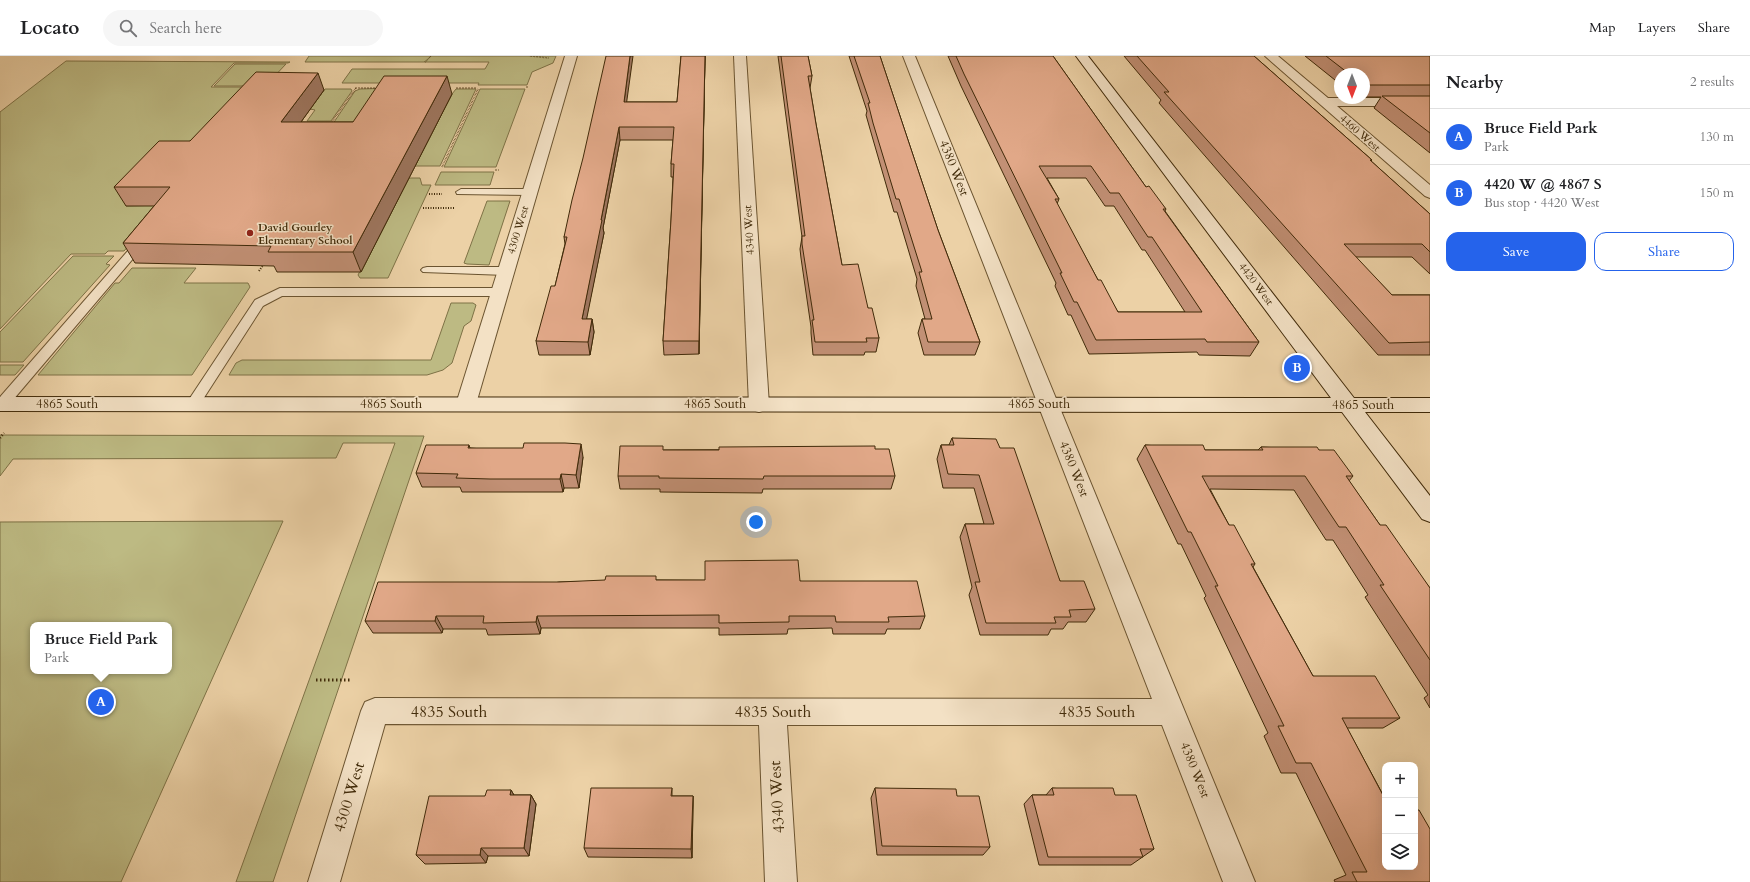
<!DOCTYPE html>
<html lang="en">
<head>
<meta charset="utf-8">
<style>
	:root { --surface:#fff; --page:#f6f6f6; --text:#202124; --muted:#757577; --line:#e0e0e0; --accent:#2563eb }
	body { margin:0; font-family:Cardo,serif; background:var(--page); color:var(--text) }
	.controls { position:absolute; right:12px; bottom:12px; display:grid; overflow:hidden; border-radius:8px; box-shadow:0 4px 16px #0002 }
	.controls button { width:36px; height:36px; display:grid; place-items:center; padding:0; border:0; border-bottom:1px solid var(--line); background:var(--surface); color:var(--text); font:20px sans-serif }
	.compass { position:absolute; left:1334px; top:12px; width:36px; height:36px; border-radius:50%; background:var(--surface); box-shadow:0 4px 16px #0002; rotate:180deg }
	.you { position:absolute; left:756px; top:466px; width:14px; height:14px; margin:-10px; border:3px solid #fff; border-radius:50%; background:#1a73e8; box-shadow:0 0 0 6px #1a73e833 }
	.badge { display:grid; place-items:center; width:26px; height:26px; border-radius:50%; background:var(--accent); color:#fff; font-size:13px; font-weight:700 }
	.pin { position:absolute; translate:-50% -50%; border:2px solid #fff; box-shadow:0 1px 4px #0006 }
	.popup { position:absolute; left:30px; top:566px; width:142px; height:52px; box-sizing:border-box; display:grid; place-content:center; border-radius:8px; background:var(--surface); filter:drop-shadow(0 1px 3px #0005); font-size:13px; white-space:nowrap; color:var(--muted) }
	.popup b { font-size:15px; color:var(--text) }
	.popup::after { content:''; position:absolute; left:50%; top:100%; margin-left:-8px; border:8px solid transparent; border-top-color:var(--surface) }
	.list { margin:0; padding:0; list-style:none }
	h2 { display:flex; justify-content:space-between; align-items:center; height:52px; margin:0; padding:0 16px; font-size:17px }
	h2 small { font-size:13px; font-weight:400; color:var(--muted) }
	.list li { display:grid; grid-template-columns:26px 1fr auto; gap:12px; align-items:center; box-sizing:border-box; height:56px; padding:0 16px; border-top:1px solid var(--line) }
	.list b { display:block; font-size:15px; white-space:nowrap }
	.list p { margin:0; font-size:13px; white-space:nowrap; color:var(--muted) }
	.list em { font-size:13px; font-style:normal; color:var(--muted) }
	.actions { display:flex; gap:8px; padding:12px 16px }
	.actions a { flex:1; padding:9px 0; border:1px solid var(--accent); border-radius:12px; text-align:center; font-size:14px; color:var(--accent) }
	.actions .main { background:var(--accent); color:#fff }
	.icon { flex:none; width:22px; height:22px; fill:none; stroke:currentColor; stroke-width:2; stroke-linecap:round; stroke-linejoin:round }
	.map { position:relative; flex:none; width:1430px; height:826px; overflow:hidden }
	header { display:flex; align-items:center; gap:24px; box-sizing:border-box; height:56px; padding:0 20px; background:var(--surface); border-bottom:1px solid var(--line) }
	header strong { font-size:19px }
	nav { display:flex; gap:22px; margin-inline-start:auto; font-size:14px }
	.search { width:280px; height:36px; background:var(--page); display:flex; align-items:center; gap:10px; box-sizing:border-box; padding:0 14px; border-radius:22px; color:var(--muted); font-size:15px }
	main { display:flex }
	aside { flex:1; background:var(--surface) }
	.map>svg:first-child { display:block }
</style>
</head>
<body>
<header>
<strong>Locato</strong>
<div class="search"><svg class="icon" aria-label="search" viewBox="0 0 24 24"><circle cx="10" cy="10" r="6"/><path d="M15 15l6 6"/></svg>Search here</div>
<nav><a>Map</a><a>Layers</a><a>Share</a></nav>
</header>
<main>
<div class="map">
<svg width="1430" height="826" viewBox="0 0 1430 826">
	<rect width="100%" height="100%" fill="#ecd1a6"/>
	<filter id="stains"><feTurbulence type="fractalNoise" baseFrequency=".005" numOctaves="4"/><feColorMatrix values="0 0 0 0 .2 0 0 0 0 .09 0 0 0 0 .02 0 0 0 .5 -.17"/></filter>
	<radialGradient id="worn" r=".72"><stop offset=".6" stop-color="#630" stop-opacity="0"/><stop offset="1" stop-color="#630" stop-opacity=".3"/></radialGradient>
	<g fill="#bdba83" stroke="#7e7246" fill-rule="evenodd">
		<path d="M 309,0 L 556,0 L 553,7 L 532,16 L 527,29 L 478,29 L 479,27 L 342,27 L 352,13 L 485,13 L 489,6 L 305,6 Z"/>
		<path d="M 66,5 L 290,6 L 288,7 L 234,7 L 211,31 L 251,31 L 126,150 L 164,149 L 124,195 L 108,195 L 105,198 L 71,198 L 0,273 L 0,56 Z"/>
		<path d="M 235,8 L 286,8 L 269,26 L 241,30 L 214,30 Z"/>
		<path d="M 396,32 L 363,78 L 326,78 L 355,35 L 360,33 Z"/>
		<path d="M 325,33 L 351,33 L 352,35 L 331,65 L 307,65 L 315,54 L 310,53 Z"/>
		<path d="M 456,33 L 476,33 L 440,110 L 415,110 L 452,38 Z"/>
		<path d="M 480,33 L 525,33 L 496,111 L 444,111 Z"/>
		<path d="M 441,116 L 494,116 L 490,129 L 435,129 Z"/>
		<path d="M 408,122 L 420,122 L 422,129 L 431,129 L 388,222 L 360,222 L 358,219 Z"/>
		<path d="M 487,145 L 510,145 L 489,209 L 467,208 L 464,207 Z"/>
		<path d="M 73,200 L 114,200 L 106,208 L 110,209 L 23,306 L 0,306 L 0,276 Z"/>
		<path d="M 132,212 L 196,212 L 184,227 L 248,227 L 250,231 L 192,319 L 38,319 L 115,227 L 119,227 Z"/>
		<path d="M 451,247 L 473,247 L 476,249 L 471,265 L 464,270 L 452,307 L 443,314 L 427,319 L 229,319 L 236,307 L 242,304 L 431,304 Z"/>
		<path d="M 0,309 L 24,309 L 15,319 L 0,319 Z"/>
		<path d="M 0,379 L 424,380 L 273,826 L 236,826 L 395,387 L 343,387 L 336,402 L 13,403 L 0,420 Z"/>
		<path d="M 283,465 L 121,826 L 0,826 L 0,466 ZM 33,569 L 169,569 L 169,615 L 33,615 Z"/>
	</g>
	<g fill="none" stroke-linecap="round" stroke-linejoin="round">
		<defs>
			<g id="lane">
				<path d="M 461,133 L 530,133 L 535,136 L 530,139 L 457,138 L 456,136 Z"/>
				<path d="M 144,180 L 148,181 L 150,183 L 148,185 L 7,351 L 0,352 L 0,341 L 140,181 Z"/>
				<path d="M 427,211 L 506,211 L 512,215 L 506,219 L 423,216 L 421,214 L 423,212 Z"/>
				<path d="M 280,232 L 500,232 L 506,236 L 500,240 L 282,240 L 263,250 L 198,351 L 193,353 L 188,351 L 186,348 L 188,345 L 255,244 Z"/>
			</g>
			<g id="street">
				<path d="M 565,0 L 577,0 L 476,348 L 473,353 L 466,355 L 459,353 L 456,348 Z"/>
				<path d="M 734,0 L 746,0 L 769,349 L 766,354 L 759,356 L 752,354 L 749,349 Z"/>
				<path d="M 903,0 L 915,0 L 1255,826 L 1223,826 L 1162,669 L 787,669 L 797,826 L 765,826 L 759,669 L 385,668 L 340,826 L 308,826 L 361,655 L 365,646 L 375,642 L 1152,643 Z"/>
				<path d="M 1265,0 L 1278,0 L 1328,42 L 1430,42 L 1430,50 L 1337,50 L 1430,129 L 1430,142 L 1425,140 Z"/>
			</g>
			<path id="secondary" d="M 1076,0 L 1088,0 L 1354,342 L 1430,342 L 1430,356 L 1365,356 L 1430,440 L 1430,466 L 1422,463 L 1342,356 L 0,355 L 0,341 L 1331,342 Z"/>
		</defs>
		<use href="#lane" stroke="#6b5430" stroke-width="2"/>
		<use href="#street" stroke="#6b5430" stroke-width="2"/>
		<use href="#secondary" stroke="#402a09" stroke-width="2"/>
		<g stroke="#402a09" stroke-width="1.5" stroke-dasharray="0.5 1" stroke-linecap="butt">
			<path d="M 530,0 L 549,2"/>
			<path d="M 425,6 L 431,0"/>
			<path d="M 526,31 L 529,31"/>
			<path d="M 355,32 L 378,32"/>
			<path d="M 456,32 L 476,32"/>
			<path d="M 331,67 L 356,32"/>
			<path d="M 442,111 L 478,33"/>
			<path d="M 495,114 L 499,114"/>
		</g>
		<g stroke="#402a09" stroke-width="2" stroke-dasharray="1 1.5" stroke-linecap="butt">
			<path d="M 429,138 L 442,138"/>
			<path d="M 423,152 L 454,152"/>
			<path d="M 259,215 L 264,208"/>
		</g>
		<path stroke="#402a09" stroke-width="2.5" stroke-dasharray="1 2" stroke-linecap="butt" d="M 0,382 L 4,377"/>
		<path stroke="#402a09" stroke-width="3" stroke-dasharray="1.5 2.5" stroke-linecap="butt" d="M 316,624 L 352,624"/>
		<use href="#lane" fill="#f3e1c5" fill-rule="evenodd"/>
		<use href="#street" fill="#f3e1c5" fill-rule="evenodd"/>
		<use href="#secondary" fill="#f3e1c5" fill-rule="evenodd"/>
	</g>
	<g fill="#c29075" stroke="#402a09" fill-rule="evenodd">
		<path d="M 681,0 L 705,0 L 699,298 L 664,299 L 663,285 L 671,164 L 673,121 L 671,121 L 671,108 L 673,84 L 620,84 L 603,172 L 604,177 L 586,263 L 592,263 L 594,276 L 590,299 L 539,299 L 536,285 L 555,230 L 565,188 L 564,181 L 626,46 L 677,46 Z"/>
		<path d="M 778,0 L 808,0 L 812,20 L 810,32 L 816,68 L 842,209 L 868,252 L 879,282 L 876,296 L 865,296 L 864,299 L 813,299 L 811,277 L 811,271 L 801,202 L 800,193 L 802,181 Z"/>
		<path d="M 849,0 L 880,0 L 938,174 L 980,286 L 975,299 L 924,299 L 918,277 L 922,263 L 925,263 L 916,230 L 917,223 L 897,156 L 894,156 L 872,80 L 866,59 L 867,55 Z"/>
		<path d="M 948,0 L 1053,0 L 1146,131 L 1166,153 L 1165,155 L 1259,286 L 1250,300 L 1199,299 L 1197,296 L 1089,298 L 1071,259 L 1068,259 L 1055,230 L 1056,227 L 961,30 ZM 1047,122 L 1086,122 L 1105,150 L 1114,150 L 1142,194 L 1145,194 L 1185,256 L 1118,256 L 1098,224 L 1057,148 L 1059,143 Z"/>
		<path d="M 1124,0 L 1254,0 L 1372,104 L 1371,105 L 1430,158 L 1430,218 L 1412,201 L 1355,201 L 1392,239 L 1430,239 L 1430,299 L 1378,299 L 1159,47 L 1161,44 Z"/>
		<path d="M 1305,0 L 1430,0 L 1430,97 L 1374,52 L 1381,41 L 1364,41 L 1364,18 L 1340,18 L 1340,28 Z"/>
		<path d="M 324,34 L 301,66 L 353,66 L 452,38 L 361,216 L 277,216 L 274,210 L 135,207 L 123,187 L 154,150 L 126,150 L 114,131 L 190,85 Z"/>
		<path d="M 952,382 L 1000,392 L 1060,525 L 1095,553 L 1086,566 L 1068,566 L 1063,573 L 1051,573 L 1048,579 L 980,579 L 969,539 L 972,531 L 960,481 L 965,468 L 984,468 L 974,432 L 943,432 L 937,403 L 941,389 L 949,389 Z"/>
		<path d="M 469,389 L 470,392 L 583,401 L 579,432 L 564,432 L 563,436 L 462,436 L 460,431 L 422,431 L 416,417 Z"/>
		<path d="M 1145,389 L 1205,394 L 1258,394 L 1261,391 L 1319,394 L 1353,420 L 1349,425 L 1380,469 L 1430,532 L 1430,652 L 1424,642 L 1428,639 L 1365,541 L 1368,539 L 1333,484 L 1326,484 L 1294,434 L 1210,433 L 1229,469 L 1255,508 L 1253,511 L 1313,620 L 1400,662 L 1383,672 L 1347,672 L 1430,826 L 1335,826 L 1334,824 L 1346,819 L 1296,717 L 1281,717 L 1264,680 L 1268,677 L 1204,542 L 1206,540 L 1181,488 L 1178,488 L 1137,403 Z"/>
		<path d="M 875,393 L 895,420 L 891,433 L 763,433 L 762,437 L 660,436 L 660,433 L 620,433 L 618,420 L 664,394 Z"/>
		<path d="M 657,524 L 800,525 L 925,560 L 920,573 L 887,573 L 885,578 L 833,578 L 832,572 L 788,573 L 787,578 L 719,579 L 719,572 L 541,572 L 540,578 L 488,579 L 486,573 L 443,573 L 442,577 L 373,577 L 365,565 L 559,526 Z"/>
		<path d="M 672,732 L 672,740 L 693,740 L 693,750 L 692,802 L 588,801 L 584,792 Z"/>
		<path d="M 875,732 L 957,740 L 990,791 L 983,799 L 877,799 L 871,742 Z"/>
		<path d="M 1052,732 L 1115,739 L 1154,793 L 1131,809 L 1039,809 L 1024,748 L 1032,739 L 1046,739 Z"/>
		<path d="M 511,734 L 514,739 L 531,739 L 536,748 L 529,800 L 488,800 L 486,807 L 425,808 L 416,799 L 485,740 Z"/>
	</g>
	<g fill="#9e765f" stroke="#402a09">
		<path d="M 630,0 L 633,0 L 625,58 L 624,46 Z"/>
		<path d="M 705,0 L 699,298 L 699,285 Z"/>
		<path d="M 318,17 L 324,34 L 288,84 L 281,66 Z"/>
		<path d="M 447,20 L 452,38 L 361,216 L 353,196 Z"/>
		<path d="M 619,71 L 620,84 L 603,172 L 604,177 L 584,276 L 582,263 Z"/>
		<path d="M 592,263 L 594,276 L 590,299 L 588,286 Z"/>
		<path d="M 581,388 L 583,401 L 579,432 L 576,419 Z"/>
		<path d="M 561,418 L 564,432 L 563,436 L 560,423 Z"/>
		<path d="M 436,560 L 443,573 L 442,577 L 435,565 Z"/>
		<path d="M 537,560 L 541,572 L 540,578 L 536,566 Z"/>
		<path d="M 511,734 L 516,743 L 510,739 Z"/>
		<path d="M 531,739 L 536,748 L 529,800 L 524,792 Z"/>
		<path d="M 693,740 L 693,750 L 692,802 L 691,793 Z"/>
		<path d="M 481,792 L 488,800 L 486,807 L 480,799 Z"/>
	</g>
	<g fill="#e1a888" stroke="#402a09" fill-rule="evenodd">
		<path d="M 606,0 L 630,0 L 624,46 L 677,46 L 681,0 L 705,0 L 699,285 L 663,285 L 671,164 L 674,108 L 671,108 L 674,71 L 619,71 L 601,164 L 602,164 L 582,263 L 592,263 L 588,286 L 536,285 L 551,230 L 555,230 L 567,181 L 564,181 L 572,144 L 583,102 Z"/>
		<path d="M 781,0 L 808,0 L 812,20 L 808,20 L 816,68 L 842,209 L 858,208 L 868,252 L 872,252 L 879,282 L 866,282 L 867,286 L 815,286 L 812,264 L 814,264 L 802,188 L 802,180 L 805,180 Z"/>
		<path d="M 854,0 L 880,0 L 938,174 L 980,286 L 928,286 L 922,263 L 932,263 L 919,216 L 922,216 L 899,143 L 896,143 L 873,67 L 868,47 L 870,47 Z"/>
		<path d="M 956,0 L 1053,0 L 1146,131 L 1149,130 L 1166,153 L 1163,153 L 1259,286 L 1207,286 L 1205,283 L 1096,284 L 1077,246 L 1074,246 L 1060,217 L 1062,217 L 964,18 ZM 1039,110 L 1091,110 L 1110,137 L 1119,137 L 1148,181 L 1152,181 L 1202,256 L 1118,256 L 1101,224 L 1098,224 L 1055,143 L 1059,143 Z"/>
		<path d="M 1137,0 L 1254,0 L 1372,104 L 1370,104 L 1430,158 L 1430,196 L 1422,188 L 1344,188 L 1392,239 L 1430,239 L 1430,286 L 1389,287 L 1164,36 L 1169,36 Z"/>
		<path d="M 1326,0 L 1430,0 L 1430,29 L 1368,29 L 1364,26 L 1364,18 L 1354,18 L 1353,17 L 1348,17 Z"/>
		<path d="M 256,16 L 318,17 L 281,66 L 353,66 L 384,20 L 447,20 L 353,196 L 268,196 L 271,190 L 123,187 L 170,131 L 114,131 L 159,85 L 190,85 Z"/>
		<path d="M 1382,40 L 1430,40 L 1430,77 Z"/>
		<path d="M 952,382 L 996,383 L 1000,392 L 1014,392 L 1060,525 L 1084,525 L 1095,553 L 1069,554 L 1071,561 L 1054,561 L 1056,567 L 986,567 L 975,526 L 980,526 L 965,468 L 994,468 L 979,419 L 948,418 L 941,389 L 954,389 Z"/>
		<path d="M 524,387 L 565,387 L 581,388 L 576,419 L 561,418 L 560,423 L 490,423 L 456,422 L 458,418 L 416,417 L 426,389 L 469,389 L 468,392 L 523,392 Z"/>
		<path d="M 1145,389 L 1203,389 L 1205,394 L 1263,394 L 1261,391 L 1317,391 L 1319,394 L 1334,394 L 1353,420 L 1346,420 L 1380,469 L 1386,469 L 1430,532 L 1430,604 L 1380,529 L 1384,529 L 1346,471 L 1339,471 L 1305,420 L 1202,420 L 1229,469 L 1234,469 L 1255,508 L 1251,508 L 1313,620 L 1375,620 L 1400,662 L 1342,662 L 1385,743 L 1385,811 L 1415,811 L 1415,754 L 1419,754 L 1430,773 L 1430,826 L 1357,826 L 1352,816 L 1367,816 L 1311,707 L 1296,707 L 1278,670 L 1284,670 L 1215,530 L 1218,530 L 1191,476 L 1188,476 Z"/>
		<path d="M 620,390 L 663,390 L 663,394 L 719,394 L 719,391 L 875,390 L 875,393 L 889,393 L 895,420 L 764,420 L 763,423 L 659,422 L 659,420 L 618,420 Z"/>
		<path d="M 798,504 L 800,525 L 917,525 L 925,560 L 888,561 L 889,566 L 836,566 L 835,560 L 789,560 L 789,566 L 719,567 L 719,559 L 537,560 L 536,566 L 483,567 L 484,560 L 436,560 L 435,565 L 365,565 L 378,526 L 559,526 L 605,524 L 606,520 L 656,520 L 656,524 L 705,524 L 705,505 Z"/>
		<path d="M 591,732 L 672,732 L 671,740 L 693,740 L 691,793 L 584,792 Z"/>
		<path d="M 875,732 L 956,733 L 957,740 L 979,740 L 990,791 L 882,790 Z"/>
		<path d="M 1052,732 L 1113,732 L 1115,739 L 1136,739 L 1154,793 L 1140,793 L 1143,801 L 1048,801 L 1032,739 L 1054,739 Z"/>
		<path d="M 487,734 L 511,734 L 510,739 L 531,739 L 524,792 L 481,792 L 480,799 L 416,799 L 429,740 L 485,740 Z"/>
	</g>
	<circle fill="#8f2418" stroke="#f3e1c5" stroke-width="1.5" cx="250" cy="177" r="4"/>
	<g text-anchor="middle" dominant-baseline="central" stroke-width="3" stroke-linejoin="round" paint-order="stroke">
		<g font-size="11" fill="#402a09" stroke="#f3e1c5">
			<text transform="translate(1360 77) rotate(41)">4460 West</text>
			<text transform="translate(518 174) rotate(-73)">4300 West</text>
			<text transform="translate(749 174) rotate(-93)">4340 West</text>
			<text transform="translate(1256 228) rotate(53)">4420 West</text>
		</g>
		<g font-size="11" font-weight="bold" fill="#402a09" stroke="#f3e1c5" text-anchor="start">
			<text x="258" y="171">David Gourley<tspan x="258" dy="13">Elementary School</tspan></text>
		</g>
		<g font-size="13" fill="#402a09" stroke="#f3e1c5">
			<text transform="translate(954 112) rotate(68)">4380 West</text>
			<text x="67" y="348">4865 South</text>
			<text x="391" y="348">4865 South</text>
			<text x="715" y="348">4865 South</text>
			<text x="1039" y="348">4865 South</text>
			<text x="1363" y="349">4865 South</text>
			<text transform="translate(1074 413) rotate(68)">4380 West</text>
			<text transform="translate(1195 714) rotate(68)">4380 West</text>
		</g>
		<g font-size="16" fill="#402a09" stroke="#f3e1c5">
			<text x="449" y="656">4835 South</text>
			<text x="773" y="656">4835 South</text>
			<text x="1097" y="656">4835 South</text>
			<text transform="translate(349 741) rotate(-73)">4300 West</text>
			<text transform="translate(777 741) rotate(-93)">4340 West</text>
		</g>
	</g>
	<rect width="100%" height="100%" filter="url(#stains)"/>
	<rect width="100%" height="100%" fill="url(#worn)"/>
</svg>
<div class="controls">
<button>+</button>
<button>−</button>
<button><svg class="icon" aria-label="layers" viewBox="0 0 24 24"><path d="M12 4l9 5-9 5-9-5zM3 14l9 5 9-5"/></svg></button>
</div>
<svg class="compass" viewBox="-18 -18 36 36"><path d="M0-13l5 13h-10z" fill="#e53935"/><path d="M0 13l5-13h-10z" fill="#757577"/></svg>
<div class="you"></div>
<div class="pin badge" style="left:101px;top:646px">A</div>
<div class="popup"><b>Bruce Field Park</b>Park</div>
<div class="pin badge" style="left:1297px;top:312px">B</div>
</div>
<aside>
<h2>Nearby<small>2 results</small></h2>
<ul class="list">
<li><span class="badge">A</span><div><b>Bruce Field Park</b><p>Park</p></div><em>130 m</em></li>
<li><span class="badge">B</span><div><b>4420 W @ 4867 S</b><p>Bus stop · 4420 West</p></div><em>150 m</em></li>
</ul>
<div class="actions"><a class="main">Save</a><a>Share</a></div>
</aside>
</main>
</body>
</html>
